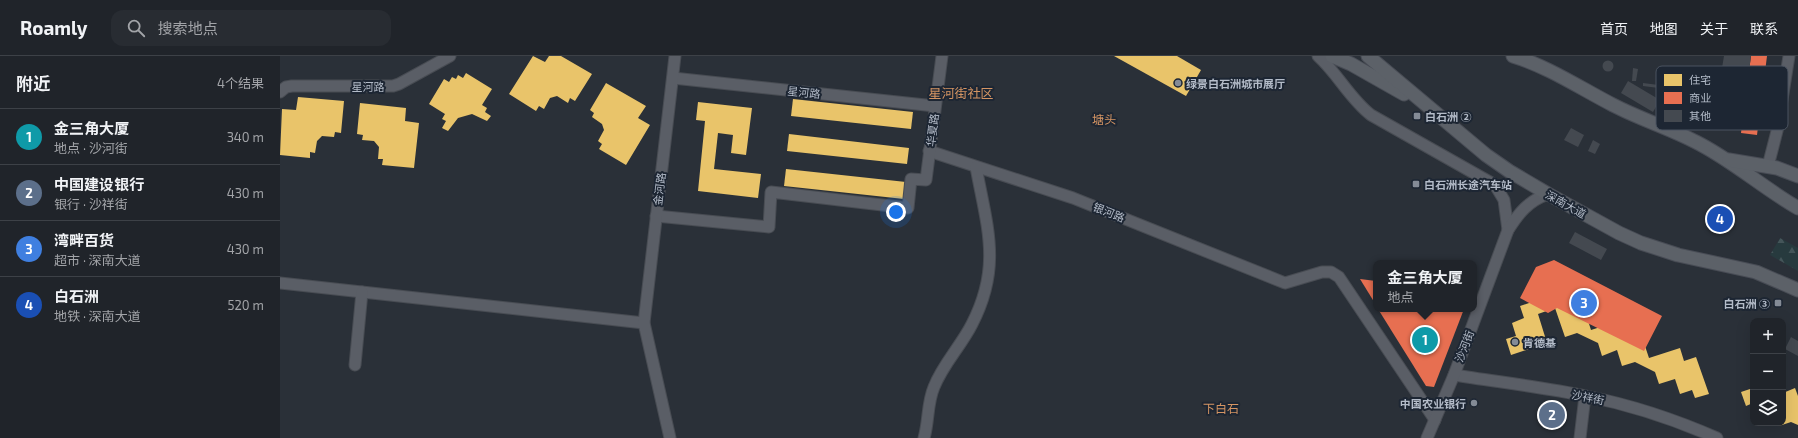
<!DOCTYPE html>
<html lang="zh">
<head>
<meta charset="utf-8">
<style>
	:root { --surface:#20242a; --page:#282c32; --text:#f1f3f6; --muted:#a2a4a8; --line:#3d4147; --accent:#848b96 }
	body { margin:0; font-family:"Exo 2","Noto Sans SC",sans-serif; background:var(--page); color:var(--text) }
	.controls { position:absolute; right:12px; bottom:12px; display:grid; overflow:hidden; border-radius:8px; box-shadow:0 4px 16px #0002 }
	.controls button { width:36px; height:36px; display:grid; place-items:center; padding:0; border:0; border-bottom:1px solid var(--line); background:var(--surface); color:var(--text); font:20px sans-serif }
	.you { position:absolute; left:616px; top:156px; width:14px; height:14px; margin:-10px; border:3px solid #fff; border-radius:50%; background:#1a73e8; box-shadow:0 0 0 6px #1a73e833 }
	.badge { display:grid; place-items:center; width:26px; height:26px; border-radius:50%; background:var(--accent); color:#fff; font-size:13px; font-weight:700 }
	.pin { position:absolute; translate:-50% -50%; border:2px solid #fff; box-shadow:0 1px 4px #0006 }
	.popup { position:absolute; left:1093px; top:204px; width:104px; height:52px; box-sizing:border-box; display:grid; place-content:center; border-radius:8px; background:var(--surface); filter:drop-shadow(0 1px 3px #0005); font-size:13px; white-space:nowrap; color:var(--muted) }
	.popup b { font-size:15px; color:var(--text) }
	.popup::after { content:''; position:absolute; left:50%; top:100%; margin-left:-8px; border:8px solid transparent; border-top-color:var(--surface) }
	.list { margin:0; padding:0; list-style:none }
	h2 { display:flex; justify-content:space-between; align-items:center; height:52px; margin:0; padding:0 16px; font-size:17px }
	h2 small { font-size:13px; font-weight:400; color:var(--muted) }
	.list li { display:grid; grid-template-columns:26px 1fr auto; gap:12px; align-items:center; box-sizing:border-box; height:56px; padding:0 16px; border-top:1px solid var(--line) }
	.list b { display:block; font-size:15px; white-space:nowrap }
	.list p { margin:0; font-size:13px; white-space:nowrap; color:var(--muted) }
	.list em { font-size:13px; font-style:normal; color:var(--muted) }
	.icon { flex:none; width:22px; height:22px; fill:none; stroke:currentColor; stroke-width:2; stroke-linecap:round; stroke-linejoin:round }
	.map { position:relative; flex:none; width:1518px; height:382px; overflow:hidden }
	header { display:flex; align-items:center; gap:24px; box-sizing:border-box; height:56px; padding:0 20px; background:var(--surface); border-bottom:1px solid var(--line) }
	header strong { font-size:19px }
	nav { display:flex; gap:22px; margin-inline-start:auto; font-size:14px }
	.search { width:280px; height:36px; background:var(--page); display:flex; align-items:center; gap:10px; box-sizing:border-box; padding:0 14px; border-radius:12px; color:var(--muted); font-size:15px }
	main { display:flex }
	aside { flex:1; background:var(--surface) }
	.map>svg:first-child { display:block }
</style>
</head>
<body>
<header>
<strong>Roamly</strong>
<div class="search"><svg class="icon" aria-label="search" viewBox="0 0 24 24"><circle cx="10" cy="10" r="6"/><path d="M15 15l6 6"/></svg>搜索地点</div>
<nav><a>首页</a><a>地图</a><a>关于</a><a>联系</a></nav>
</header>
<main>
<aside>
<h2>附近<small>4个结果</small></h2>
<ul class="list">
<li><span class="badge" style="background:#0f9aa8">1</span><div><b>金三角大厦</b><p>地点 · 沙河街</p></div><em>340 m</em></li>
<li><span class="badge" style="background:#5c6f8a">2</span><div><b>中国建设银行</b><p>银行 · 沙祥街</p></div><em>430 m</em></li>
<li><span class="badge" style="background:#3f7fe0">3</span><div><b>湾畔百货</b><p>超市 · 深南大道</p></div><em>430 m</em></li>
<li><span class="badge" style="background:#1a4fb4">4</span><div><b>白石洲</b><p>地铁 · 深南大道</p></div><em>520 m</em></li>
</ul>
</aside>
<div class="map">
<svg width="1518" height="382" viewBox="0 0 1518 382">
	<defs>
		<pattern id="forest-firs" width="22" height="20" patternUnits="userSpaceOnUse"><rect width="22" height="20" fill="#273a3e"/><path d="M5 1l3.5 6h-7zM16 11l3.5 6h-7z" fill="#445559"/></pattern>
	</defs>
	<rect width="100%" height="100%" fill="#2a3038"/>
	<path fill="url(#forest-firs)" d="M 1500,182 L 1518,192 L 1518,215 L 1490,199 Z"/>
	<g fill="#e9c46a">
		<path d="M 253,0 L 265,6 L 269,0 L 281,0 L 312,18 L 295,45 L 290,42 L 288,47 L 277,40 L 270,42 L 264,53 L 259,50 L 256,55 L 229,38 Z"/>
		<path d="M 834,0 L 897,0 L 921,14 L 906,40 Z"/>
		<path d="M 186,17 L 212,33 L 202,49 L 207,52 L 205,56 L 211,60 L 207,65 L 192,58 L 178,62 L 168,75 L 162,72 L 166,65 L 162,63 L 165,58 L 149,48 L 164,23 L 169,26 L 172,21 L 176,23 L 178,19 L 183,22 Z"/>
		<path d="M 326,27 L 366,50 L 358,62 L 370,69 L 346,109 L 319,93 L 322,88 L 318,85 L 324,74 L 322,68 L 312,61 L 314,57 L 310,54 Z"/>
		<path d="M 18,41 L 64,45 L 61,77 L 55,76 L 54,81 L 42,80 L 37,85 L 35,97 L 30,96 L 30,102 L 0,99 L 2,53 L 16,54 Z"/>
		<path d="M 513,43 L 633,56 L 631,73 L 511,60 Z"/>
		<path d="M 418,46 L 472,52 L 466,99 L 451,97 L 453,79 L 438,77 L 434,113 L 481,118 L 478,142 L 418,135 L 425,65 L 416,64 Z"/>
		<path d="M 80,47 L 126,52 L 125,65 L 139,67 L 134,112 L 102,109 L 103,103 L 98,103 L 99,91 L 94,85 L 82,84 L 83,79 L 77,78 Z"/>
		<path d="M 509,78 L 629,92 L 627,108 L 507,95 Z"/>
		<path d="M 506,113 L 626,126 L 624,143 L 504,130 Z"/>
		<path d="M 1284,235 L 1289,248 L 1301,243 L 1311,274 L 1342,264 L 1346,276 L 1359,272 L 1369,302 L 1400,292 L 1404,305 L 1416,301 L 1429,338 L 1415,342 L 1412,334 L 1400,338 L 1395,323 L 1379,328 L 1375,316 L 1355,306 L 1342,310 L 1337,294 L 1322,300 L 1318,287 L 1297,277 L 1285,281 L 1275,252 L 1258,258 L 1267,287 L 1231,299 L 1226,283 L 1236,280 L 1232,267 L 1244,262 L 1240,250 Z"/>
		<path d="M 1473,332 L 1473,347 L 1466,350 L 1461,336 Z"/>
		<path d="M 1515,332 L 1518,340 L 1518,369 L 1511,366 L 1499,370 L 1498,367 L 1503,367 L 1503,337 Z"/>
	</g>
	<g fill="#e76f51">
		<path d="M 1471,0 L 1487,0 L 1477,79 L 1461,77 Z"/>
		<path d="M 1274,204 L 1382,260 L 1364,295 L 1277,252 L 1268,257 L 1240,242 L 1256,211 Z"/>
		<path d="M 1080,223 L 1096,225 L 1096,249 Z"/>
		<path d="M 1098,253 L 1184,253 L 1154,331 L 1146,330 Z"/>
	</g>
	<g fill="#444950">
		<path d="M 1444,0 L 1471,0 L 1464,50 L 1445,47 L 1441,37 L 1441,32 L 1451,34 L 1454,14 L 1442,12 Z"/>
		<circle cx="1328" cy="10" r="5.5"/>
		<path d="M 1353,12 L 1358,13 L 1356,25 L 1352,25 Z"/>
		<path d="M 1348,25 L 1380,44 L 1373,56 L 1341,37 Z"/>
		<path d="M 1363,27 L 1410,33 L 1410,36 L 1363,30 Z"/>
		<path d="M 1291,72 L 1304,79 L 1298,91 L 1284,84 Z"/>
		<path d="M 1313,84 L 1320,88 L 1315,98 L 1308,95 Z"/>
		<path d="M 1295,176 L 1327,193 L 1321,204 L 1289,187 Z"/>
		<path d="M 1511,281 L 1518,285 L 1518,300 L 1505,293 Z"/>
	</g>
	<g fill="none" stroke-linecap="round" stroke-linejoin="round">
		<defs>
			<g id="minor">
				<path d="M 1038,0 C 1058,18 1070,43 1091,59 L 1215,129 L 1224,144 L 1228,174"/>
				<path d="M 393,22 L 655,50"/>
				<path d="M 0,36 L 6,31 L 12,30 L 113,30 L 119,28 L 170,0"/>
				<path d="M 649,95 L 793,142 L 1005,227 L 1042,216 L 1051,216 L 1059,221 L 1155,364"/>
				<path d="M 1488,110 L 1497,75 L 1509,0"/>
				<path d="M 376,160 L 489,171 L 491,136 L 628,152 L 631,123 L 646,124 L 662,0"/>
				<path d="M 0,227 L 364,267"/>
				<path d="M 75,309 L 82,236"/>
				<path d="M 1174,319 C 1218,326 1263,331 1306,340 C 1351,349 1396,364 1437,382"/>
				<path d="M 390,382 L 364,267 L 395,0"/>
				<path d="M 644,382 C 649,365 647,347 654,331 C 663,308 681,290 692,268 C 722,210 707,171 696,111"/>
				<path d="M 1147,382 L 1174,319 L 1228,174 C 1239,157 1248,145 1268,138"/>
				<path d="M 1300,382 L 1305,340"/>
			</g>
			<g id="major">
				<path d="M 1052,0 L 1071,8 L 1124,38"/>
				<path d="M 1088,0 L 1206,99 L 1229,115 L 1268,138 L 1339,177 L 1361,187 L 1398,199 L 1476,216 L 1518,234"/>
				<path d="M 1233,0 C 1269,11 1300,32 1333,49 C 1360,63 1389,72 1416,86 C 1452,104 1483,132 1518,152"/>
				<path d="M 1449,104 L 1497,112 L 1518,120"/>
			</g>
		</defs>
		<use href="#minor" stroke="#484c53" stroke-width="13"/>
		<use href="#major" stroke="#484c55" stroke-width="15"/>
		<use href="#minor" stroke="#5a5e66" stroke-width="11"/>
		<use href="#major" stroke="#5c6168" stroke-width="13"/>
	</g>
	<g fill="#848b96" stroke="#1d2633" stroke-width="1.5">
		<circle cx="898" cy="27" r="4"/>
		<rect x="1133" y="56" width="8" height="8" rx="2"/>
		<rect x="1132" y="124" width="8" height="8" rx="2"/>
		<rect x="1494" y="243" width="8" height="8" rx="2"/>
		<circle cx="1235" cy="286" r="4"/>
		<circle cx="1194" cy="347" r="4"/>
	</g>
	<g text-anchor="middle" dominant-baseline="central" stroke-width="4" stroke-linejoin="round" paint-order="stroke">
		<g font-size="11" font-weight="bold" fill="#b4bcc9" stroke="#1d2633" text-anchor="start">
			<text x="906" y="27">绿景白石洲城市展厅</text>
			<text x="1145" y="60">白石洲 ②</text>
			<text x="1144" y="128">白石洲长途汽车站</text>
			<text x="1490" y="247" text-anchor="end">白石洲 ③</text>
			<text x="1243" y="286">肯德基</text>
			<text x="1186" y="347" text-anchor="end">中国农业银行</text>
		</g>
		<g font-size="11" fill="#b4bcc9" stroke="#1d2633">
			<text x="88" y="30">星河路</text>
			<text transform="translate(524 36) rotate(6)">星河路</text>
			<text transform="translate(652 74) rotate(-83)">华夏路</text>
			<text transform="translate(379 133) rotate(-83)">金河路</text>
			<text transform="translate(1286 148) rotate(29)">深南大道</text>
			<text transform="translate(829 156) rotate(22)">银河路</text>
			<text transform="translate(1184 290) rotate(-69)">沙河街</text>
			<text transform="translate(1308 341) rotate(11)">沙祥街</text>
		</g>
		<g font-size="12" fill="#d59563" stroke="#1d2633">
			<text x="824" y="63">塘头</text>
			<text x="941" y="352">下白石</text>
		</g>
		<g font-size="13" fill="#d59563" stroke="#1d2633">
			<text x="681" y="37">星河街社区</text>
		</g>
	</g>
	<rect x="1376" y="10" width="132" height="64" rx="6" fill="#1d2633" stroke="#4a5360" stroke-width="1"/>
	<rect x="1384" y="18" width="18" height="12" fill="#e9c46a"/>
	<rect x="1384" y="36" width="18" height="12" fill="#e76f51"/>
	<rect x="1384" y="54" width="18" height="12" fill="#444950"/>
	<g font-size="11" fill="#b4bcc9">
		<text x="1409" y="28">住宅</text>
		<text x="1409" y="46">商业</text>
		<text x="1409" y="64">其他</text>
	</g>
</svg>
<div class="controls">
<button>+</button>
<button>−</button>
<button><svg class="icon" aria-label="layers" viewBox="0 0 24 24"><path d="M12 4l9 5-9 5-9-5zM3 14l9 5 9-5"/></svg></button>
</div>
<div class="you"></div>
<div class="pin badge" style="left:1145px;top:284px;background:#0f9aa8">1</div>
<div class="popup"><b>金三角大厦</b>地点</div>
<div class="pin badge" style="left:1272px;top:359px;background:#5c6f8a">2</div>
<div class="pin badge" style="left:1304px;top:247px;background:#3f7fe0">3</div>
<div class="pin badge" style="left:1440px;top:163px;background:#1a4fb4">4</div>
</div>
</main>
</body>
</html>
